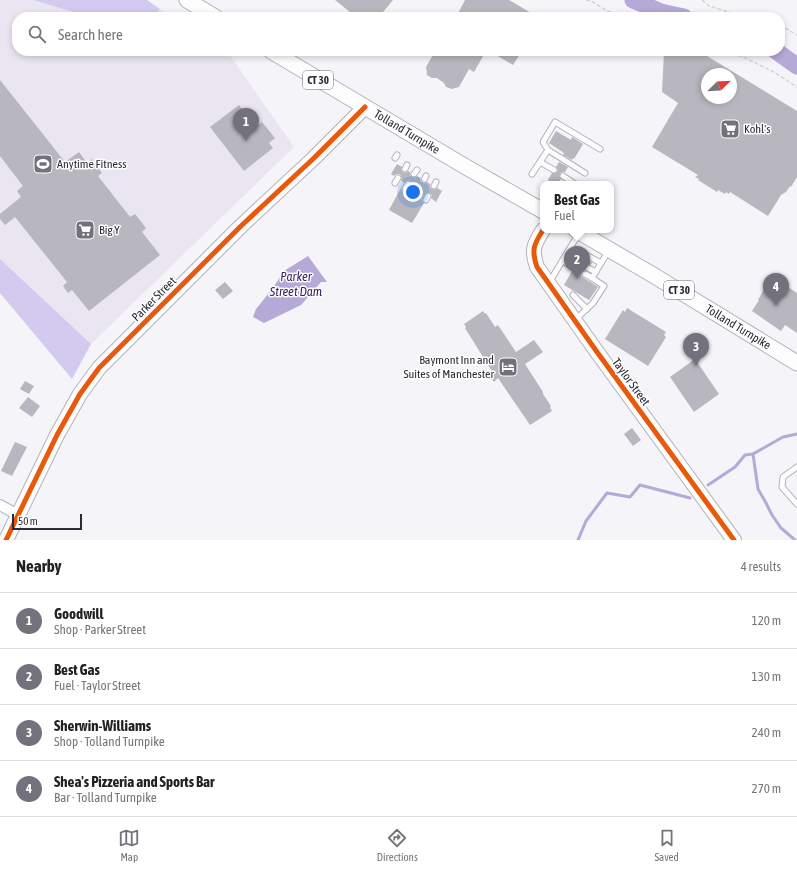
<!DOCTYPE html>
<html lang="en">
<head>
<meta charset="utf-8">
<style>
	:root { --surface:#fff; --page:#f6f6f6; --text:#222; --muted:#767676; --line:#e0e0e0; --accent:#73717b }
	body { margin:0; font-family:"Asap Condensed",sans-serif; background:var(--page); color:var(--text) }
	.compass { position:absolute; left:701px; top:68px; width:36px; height:36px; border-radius:50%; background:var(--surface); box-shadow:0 2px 6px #0003; rotate:66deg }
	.scale { position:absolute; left:12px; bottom:10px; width:70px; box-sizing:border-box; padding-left:4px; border:2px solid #2d2a37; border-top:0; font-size:11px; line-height:14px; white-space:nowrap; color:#2d2a37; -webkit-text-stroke:3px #fff; paint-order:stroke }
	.you { position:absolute; left:413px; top:192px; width:14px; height:14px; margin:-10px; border:3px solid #fff; border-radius:50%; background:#1a73e8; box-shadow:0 0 0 6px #1a73e833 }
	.badge { display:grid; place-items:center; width:26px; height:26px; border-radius:50%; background:var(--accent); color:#fff; font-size:13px; font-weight:700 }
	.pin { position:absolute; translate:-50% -33px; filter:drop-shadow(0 1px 2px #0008) }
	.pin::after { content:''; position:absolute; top:21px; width:14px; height:12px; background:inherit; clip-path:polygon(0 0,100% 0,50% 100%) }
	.popup { position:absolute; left:540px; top:181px; width:74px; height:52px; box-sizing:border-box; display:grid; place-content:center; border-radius:8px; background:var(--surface); filter:drop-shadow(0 1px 3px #0005); font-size:13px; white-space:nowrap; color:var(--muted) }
	.popup b { font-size:15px; color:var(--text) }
	.popup::after { content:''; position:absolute; left:50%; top:100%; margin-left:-8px; border:8px solid transparent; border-top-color:var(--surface) }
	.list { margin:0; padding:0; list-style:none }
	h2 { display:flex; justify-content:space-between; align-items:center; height:52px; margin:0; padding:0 16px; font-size:17px }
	h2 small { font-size:13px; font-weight:400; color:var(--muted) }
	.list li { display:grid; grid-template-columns:26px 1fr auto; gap:12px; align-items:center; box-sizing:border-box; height:56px; padding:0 16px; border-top:1px solid var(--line) }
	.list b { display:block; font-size:15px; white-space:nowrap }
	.list p { margin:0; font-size:13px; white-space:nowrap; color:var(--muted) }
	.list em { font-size:13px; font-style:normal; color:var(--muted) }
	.icon { flex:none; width:22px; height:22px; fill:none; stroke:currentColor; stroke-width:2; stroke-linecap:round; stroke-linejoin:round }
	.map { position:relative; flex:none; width:797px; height:540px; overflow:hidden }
	.search { position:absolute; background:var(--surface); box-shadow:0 2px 6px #0003; left:12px; right:12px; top:12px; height:44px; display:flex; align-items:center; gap:10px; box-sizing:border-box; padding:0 14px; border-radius:16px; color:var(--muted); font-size:15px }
	.sheet { height:276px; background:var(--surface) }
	nav { display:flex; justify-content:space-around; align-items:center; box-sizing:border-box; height:56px; border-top:1px solid var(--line); background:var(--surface); font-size:11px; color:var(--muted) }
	nav a { display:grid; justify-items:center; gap:2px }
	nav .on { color:var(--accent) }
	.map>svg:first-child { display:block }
</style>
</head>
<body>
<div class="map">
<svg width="797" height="540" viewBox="0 0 797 540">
	<rect width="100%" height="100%" fill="#f5f4f9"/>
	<g fill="#e9e6f2">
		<path d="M 0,0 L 33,0 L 90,17 L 17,17 L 17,51 L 227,51 L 294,147 L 91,344 L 0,259 Z"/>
		<path d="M 160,9 L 173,17 L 153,17 Z"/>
	</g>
	<g fill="#d3caf0">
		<path d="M 33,0 L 147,0 L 160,9 L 153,17 L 90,17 Z"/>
		<path d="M 0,259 L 91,344 L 72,379 L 0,293 Z"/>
	</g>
	<path fill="#b4a9d7" d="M 308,256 L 327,282 L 321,282 L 301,305 L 264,323 L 253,317 L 256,309 L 273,288 L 284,271 Z"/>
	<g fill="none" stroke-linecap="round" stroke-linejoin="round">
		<g stroke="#b4a9d7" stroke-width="3">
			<path d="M 708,485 L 735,467 L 745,455 L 753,454"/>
			<path d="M 578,540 L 586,521 L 607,493 L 630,497 L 640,485 L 690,498"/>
			<path d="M 795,540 L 781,528 L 772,515 L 766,503 L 758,489 L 753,454 L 783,437 L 797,434"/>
		</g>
		<g stroke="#b4a9d7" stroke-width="17">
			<path d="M 633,0 L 661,12 L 684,17"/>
			<path d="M 776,51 L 797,66"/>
		</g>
	</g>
	<g fill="#b8b6be" fill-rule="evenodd">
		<path d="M 335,0 L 393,0 L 379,17 L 356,17 Z"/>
		<path d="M 465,0 L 509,0 L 538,17 L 456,17 Z"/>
		<path d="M 435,51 L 486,51 L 474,72 L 469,69 L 459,87 L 452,89 L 446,87 L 444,83 L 437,78 L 432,78 L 427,75 L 426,67 Z"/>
		<path d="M 489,51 L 522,51 L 513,65 Z"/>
		<path d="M 664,52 L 707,56 L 797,111 L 797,177 L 791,187 L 790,186 L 786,192 L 781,195 L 768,216 L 730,192 L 729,194 L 726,192 L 725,194 L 718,190 L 717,192 L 698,180 L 699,179 L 695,177 L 698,175 L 652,147 L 678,103 L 662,92 ZM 707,74 L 731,74 L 731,98 L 707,98 Z"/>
		<path d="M 0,80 L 65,162 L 79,152 L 87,163 L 92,159 L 102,173 L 98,176 L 130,217 L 135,214 L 146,228 L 142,232 L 160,255 L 89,311 L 72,290 L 68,293 L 63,286 L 67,282 L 15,217 L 5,225 L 0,219 L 0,214 L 21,197 L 17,191 L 23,186 L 0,156 Z"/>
		<path d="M 239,105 L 256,127 L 262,122 L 275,138 L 269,143 L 273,148 L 244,171 L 210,127 Z"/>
		<path d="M 556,131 L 571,140 L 572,137 L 583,144 L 574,159 L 573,158 L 572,160 L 563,155 L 564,153 L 549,143 Z"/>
		<path d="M 559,162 L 568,167 L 565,172 L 562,172 L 560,174 L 561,179 L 558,184 L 554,184 L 548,180 L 552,173 L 557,172 L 558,170 L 556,167 Z"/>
		<path d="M 397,164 L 402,167 L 401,170 L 403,172 L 406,173 L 408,171 L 410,172 L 410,175 L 412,177 L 415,178 L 417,176 L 420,178 L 420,181 L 422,183 L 425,184 L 427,182 L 430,184 L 430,187 L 432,189 L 435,190 L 437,188 L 442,191 L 436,202 L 431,198 L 432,195 L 430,193 L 426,193 L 422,200 L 424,203 L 412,223 L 389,210 L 401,188 L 402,191 L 406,192 L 412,185 L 411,182 L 409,180 L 404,183 L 401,180 L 402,178 L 400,174 L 396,174 L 394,176 L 391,174 ZM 419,186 L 421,188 L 421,192 L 417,197 L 413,197 L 411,195 L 412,192 L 415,187 Z"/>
		<path d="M 581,257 L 592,263 L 590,265 L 587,264 L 585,266 L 585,270 L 582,272 L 581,276 L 598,287 L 589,300 L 564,285 L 572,271 L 575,272 L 578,270 L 577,266 L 581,263 L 579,259 Z"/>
		<path d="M 771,276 L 797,293 L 797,333 L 785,325 L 781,331 L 752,311 L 759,300 L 758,300 Z"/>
		<path d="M 225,282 L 233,291 L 223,299 L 215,290 Z"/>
		<path d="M 627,308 L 666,332 L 664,335 L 666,337 L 648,366 L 605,339 L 623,310 L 625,312 Z"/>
		<path d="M 483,311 L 485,314 L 486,313 L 495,327 L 498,325 L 516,352 L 534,340 L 543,352 L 525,364 L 543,392 L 543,394 L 551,406 L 550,407 L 552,411 L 530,425 L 498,378 L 494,382 L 489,375 L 493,373 L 465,328 L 466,327 L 464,324 Z"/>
		<path d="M 695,359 L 719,394 L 694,412 L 670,377 Z"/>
		<path d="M 25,381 L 34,386 L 29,394 L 20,389 Z"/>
		<path d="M 28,397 L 40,406 L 32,417 L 19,408 Z"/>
		<path d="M 632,428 L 641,440 L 633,446 L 624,434 Z"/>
		<path d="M 15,442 L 27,447 L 12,476 L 1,471 Z"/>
	</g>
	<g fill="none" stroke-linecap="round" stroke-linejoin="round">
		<defs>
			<g id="lane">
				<path d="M 548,150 L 585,173"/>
				<path d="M 395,158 L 397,155"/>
				<path d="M 540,162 L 554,170"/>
				<path d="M 405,169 L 407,165"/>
				<path d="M 414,174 L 417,170"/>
				<path d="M 532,174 L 548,150 L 543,142 L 555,122 L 600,149"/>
				<path d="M 563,176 L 575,184"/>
				<path d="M 424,180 L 426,176"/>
				<path d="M 395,183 L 398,178"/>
				<path d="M 434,186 L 436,182"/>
				<path d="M 405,188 L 408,184"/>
				<path d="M 415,194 L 418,190"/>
				<path d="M 426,200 L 428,196"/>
				<path d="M 571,247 L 601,263"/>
				<path d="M 566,255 L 577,262"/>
				<path d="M 563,261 L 574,268"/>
				<path d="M 588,268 L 596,272"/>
				<path d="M 585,274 L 592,278"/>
				<path d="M 549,283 L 579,233"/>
				<path d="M 573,295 L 587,309"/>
				<path d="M 575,320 L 593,303 L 604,286 L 592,278 L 609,250"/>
				<path d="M 797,467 L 783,477 L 782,487 L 797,504"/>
			</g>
			<path id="street" d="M 0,505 L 18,515"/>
			<g id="secondary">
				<path d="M 543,230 C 534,244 531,250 537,267 L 597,352 L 734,540"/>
				<path d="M 6,540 L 57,435 L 80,394 L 99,368 L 241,226 L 314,158 L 365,107"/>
			</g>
			<g id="primary">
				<path d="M 187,0 L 215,17"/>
				<path id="s1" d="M 271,51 L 466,167 L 543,211"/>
				<path id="s2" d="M 576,230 L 653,275 L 797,363"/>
			</g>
		</defs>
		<use href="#lane" stroke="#b4b1ba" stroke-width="7"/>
		<use href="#street" stroke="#b4b1ba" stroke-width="12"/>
		<use href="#secondary" stroke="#b4b1ba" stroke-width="16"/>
		<use href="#primary" stroke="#b4b1ba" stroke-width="17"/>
		<g stroke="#d6d5d8" stroke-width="1.5" stroke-dasharray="4 2" stroke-linecap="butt">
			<path d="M 586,0 L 591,1 L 618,17"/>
			<path d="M 702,0 L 709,6 L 745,17"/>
			<path d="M 780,25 L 797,35"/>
			<path d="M 727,51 L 743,57 L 774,72 L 797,87"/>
		</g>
		<use href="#lane" stroke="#fefdfe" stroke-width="5"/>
		<use href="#street" stroke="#fefdfe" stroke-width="10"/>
		<use href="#secondary" stroke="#fefdfe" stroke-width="14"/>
		<use href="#primary" stroke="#fefdfe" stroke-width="15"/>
		<defs>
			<g id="cycleway">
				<path d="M 543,230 C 534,244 531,250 537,267 L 597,352 L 734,540"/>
				<path d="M 6,540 L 57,435 L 80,394 L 99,368 L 241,226 L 314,158 L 365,107"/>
			</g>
		</defs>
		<use href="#cycleway" stroke="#fff" stroke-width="8"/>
		<use href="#cycleway" stroke="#e8590c" stroke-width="5"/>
	</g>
	<defs>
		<symbol id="supermarket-square" viewBox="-11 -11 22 22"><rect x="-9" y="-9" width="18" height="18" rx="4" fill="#73717b" stroke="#fff"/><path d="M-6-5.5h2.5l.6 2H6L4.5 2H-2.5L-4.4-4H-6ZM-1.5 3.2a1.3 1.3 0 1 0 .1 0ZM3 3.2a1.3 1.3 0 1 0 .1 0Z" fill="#fff"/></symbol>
		<symbol id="stadium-square" viewBox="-11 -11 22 22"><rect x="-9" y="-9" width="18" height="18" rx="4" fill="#73717b" stroke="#fff"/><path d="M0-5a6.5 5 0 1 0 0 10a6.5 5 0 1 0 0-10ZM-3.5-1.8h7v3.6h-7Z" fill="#fff"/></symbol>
		<symbol id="hotel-square" viewBox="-11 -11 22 22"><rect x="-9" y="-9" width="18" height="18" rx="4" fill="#73717b" stroke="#fff"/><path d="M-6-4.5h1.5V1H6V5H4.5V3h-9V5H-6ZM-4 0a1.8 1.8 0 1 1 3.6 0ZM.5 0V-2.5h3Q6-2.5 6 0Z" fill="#fff"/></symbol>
	</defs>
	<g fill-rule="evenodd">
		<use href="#supermarket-square" x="719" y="118" width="22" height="22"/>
		<use href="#stadium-square" x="32" y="153" width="22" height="22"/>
		<use href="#supermarket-square" x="74" y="219" width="22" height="22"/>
		<use href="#hotel-square" x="497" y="356" width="22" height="22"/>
	</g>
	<g text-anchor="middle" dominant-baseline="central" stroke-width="3" stroke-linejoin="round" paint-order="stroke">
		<g fill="#fff" stroke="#6c6a73" stroke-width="1">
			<rect x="303" y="71" width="30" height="18" rx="3"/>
			<rect x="664" y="281" width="30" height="18" rx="3"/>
		</g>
		<g font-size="11" font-weight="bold" fill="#2d2a37">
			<text x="318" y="80">CT 30</text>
			<text x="679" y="290">CT 30</text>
		</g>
		<g font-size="12" fill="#2d2a37" stroke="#fff" text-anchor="start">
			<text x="744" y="129">Kohl's</text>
			<text x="57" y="164">Anytime Fitness</text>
			<text x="99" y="230">Big Y</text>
			<text x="494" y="360" text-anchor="end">Baymont Inn and<tspan x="494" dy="14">Suites of Manchester</tspan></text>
		</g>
		<g font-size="12" fill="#2d2a37" stroke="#fff">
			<text stroke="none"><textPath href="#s1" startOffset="158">Tolland Turnpike</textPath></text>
			<text transform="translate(154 299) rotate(-45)">Parker Street</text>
			<text stroke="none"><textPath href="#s2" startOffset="189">Tolland Turnpike</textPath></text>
			<text transform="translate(631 382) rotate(54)">Taylor Street</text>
		</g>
		<g font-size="13" font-style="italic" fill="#391e69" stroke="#fff">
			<text x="296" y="276">Parker<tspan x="296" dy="15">Street Dam</tspan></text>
		</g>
	</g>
</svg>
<svg class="compass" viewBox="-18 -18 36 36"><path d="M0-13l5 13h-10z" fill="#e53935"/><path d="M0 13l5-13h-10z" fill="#767676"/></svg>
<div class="scale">50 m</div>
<div class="you"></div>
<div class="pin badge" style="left:246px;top:141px">1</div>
<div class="pin badge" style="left:577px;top:279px">2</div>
<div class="popup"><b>Best Gas</b>Fuel</div>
<div class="pin badge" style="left:696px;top:366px">3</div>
<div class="pin badge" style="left:776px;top:306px">4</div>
<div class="search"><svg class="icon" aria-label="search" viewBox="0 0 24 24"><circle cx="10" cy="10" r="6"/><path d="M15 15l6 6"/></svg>Search here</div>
</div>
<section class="sheet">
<h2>Nearby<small>4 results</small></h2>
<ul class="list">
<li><span class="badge">1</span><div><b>Goodwill</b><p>Shop · Parker Street</p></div><em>120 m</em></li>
<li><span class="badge">2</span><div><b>Best Gas</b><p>Fuel · Taylor Street</p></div><em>130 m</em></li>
<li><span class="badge">3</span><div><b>Sherwin-Williams</b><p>Shop · Tolland Turnpike</p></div><em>240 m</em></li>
<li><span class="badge">4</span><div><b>Shea's Pizzeria and Sports Bar</b><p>Bar · Tolland Turnpike</p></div><em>270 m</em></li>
</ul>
</section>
<nav>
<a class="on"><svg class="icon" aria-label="map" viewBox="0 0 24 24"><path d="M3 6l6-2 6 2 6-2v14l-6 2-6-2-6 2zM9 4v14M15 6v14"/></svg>Map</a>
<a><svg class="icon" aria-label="directions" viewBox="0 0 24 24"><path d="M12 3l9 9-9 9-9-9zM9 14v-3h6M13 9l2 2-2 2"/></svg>Directions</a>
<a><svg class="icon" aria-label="saved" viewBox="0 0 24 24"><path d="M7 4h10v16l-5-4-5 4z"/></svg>Saved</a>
</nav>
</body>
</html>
